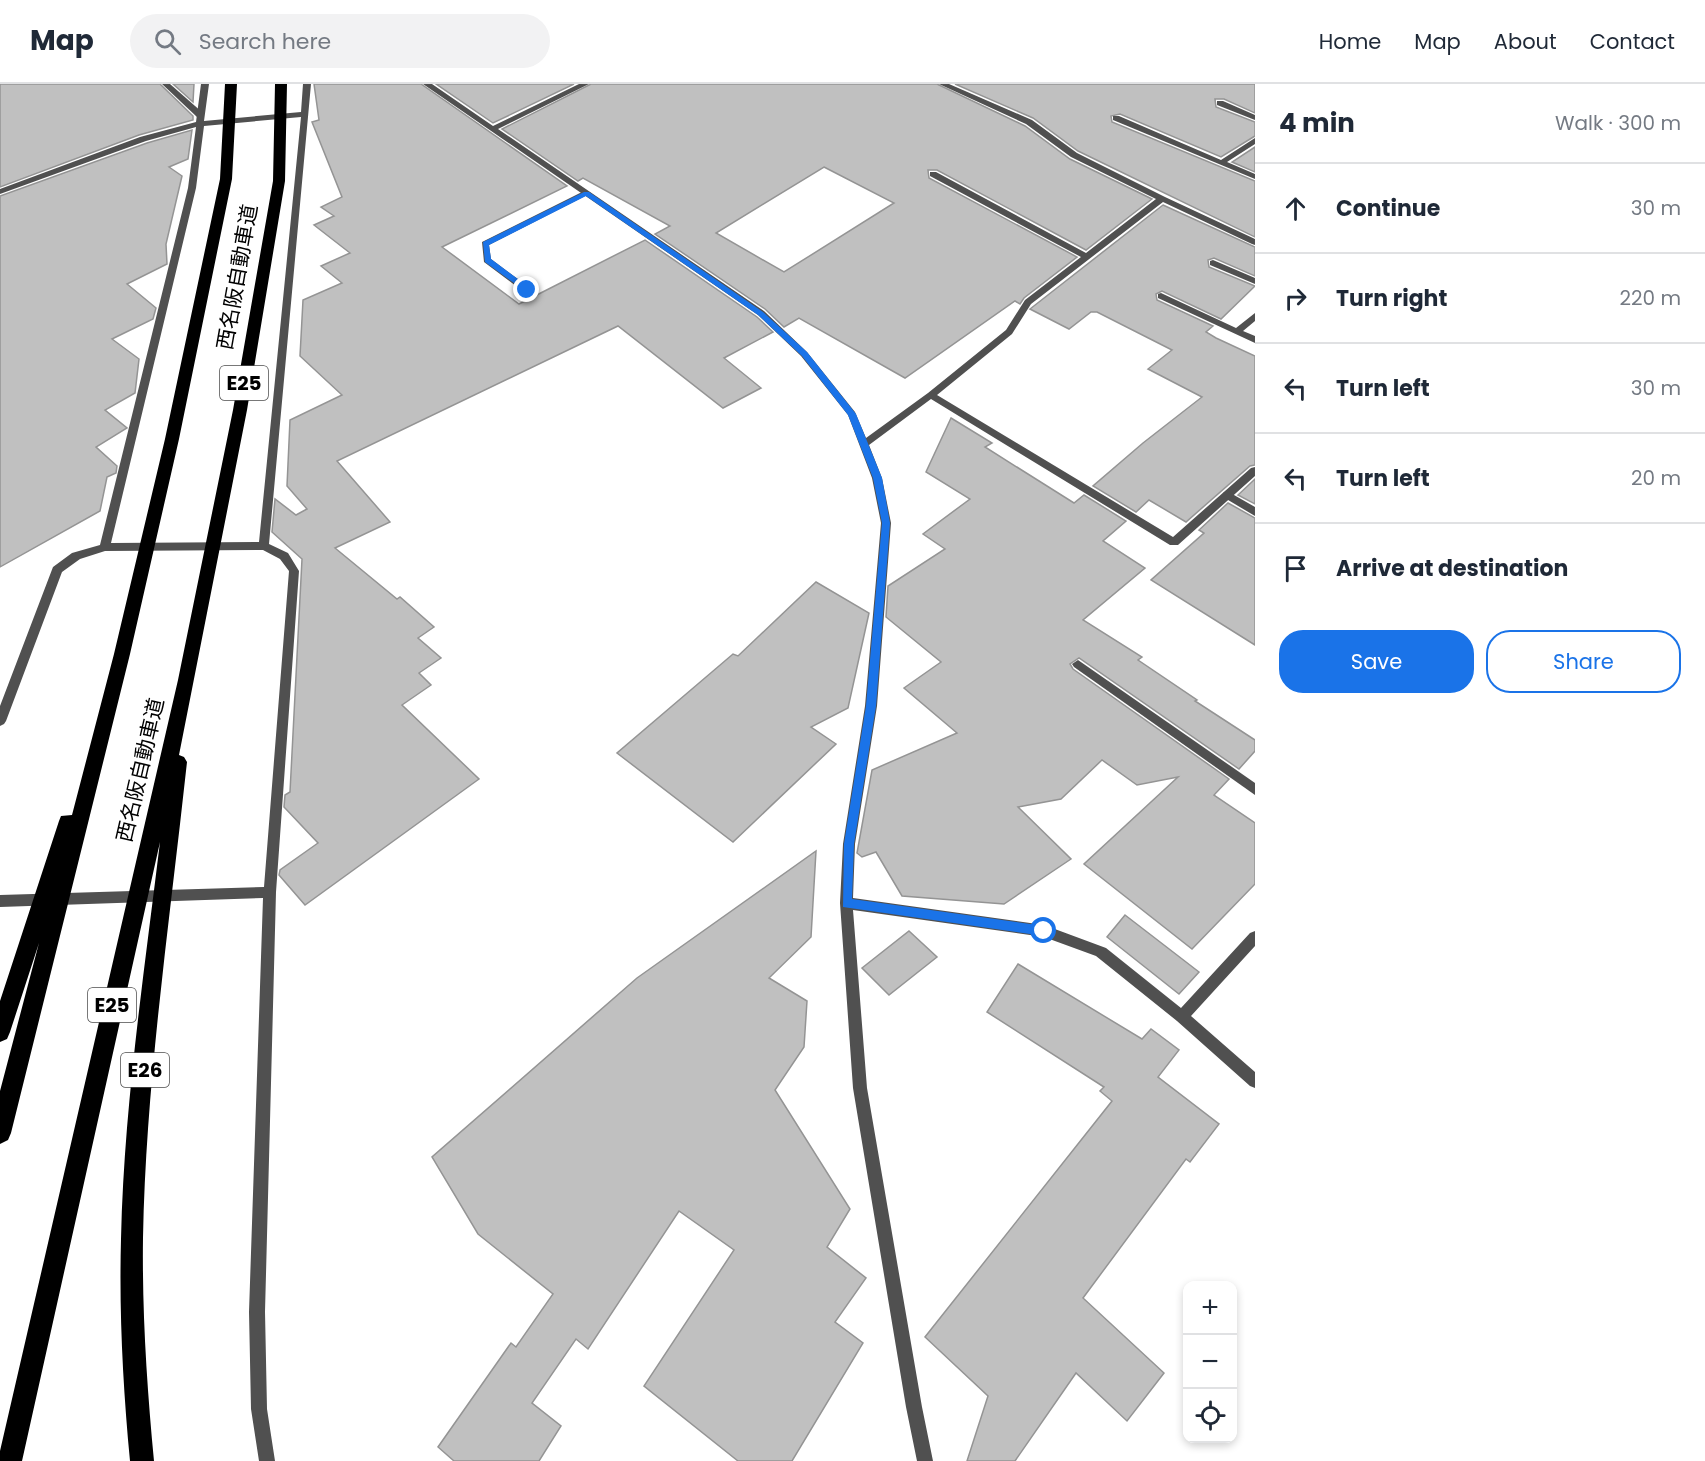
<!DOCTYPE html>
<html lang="en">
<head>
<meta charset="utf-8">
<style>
	:root { --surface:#fff; --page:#f2f2f3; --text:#1f2937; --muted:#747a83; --line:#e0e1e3; --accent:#1a73e8 }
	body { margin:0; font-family:Poppins,"Noto Sans JP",sans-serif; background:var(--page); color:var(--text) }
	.controls { position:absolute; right:18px; bottom:18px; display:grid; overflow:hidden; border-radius:12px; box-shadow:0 3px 9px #0003 }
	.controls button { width:54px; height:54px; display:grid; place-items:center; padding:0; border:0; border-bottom:2px solid var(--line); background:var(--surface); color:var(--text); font:30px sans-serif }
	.stop { position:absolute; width:18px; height:18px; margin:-14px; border:4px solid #1a73e8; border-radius:50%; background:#fff }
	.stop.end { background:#1a73e8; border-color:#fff; box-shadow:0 2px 6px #0008 }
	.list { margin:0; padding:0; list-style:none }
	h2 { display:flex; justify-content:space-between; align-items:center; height:78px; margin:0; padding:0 24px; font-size:26px }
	h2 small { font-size:20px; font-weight:400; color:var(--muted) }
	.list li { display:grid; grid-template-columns:39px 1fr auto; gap:18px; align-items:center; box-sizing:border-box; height:90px; padding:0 24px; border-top:2px solid var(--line) }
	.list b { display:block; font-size:22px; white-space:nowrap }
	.list em { font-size:20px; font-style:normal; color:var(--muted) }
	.actions { display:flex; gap:12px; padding:18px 24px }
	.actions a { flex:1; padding:14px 0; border:2px solid var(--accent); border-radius:24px; text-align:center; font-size:21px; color:var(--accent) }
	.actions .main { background:var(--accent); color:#fff }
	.icon { flex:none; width:33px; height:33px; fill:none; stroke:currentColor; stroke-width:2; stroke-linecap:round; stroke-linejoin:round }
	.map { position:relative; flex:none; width:1255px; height:1377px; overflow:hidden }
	header { display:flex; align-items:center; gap:36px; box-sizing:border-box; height:84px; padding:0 30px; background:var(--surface); border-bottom:2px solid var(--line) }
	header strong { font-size:28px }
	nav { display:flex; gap:33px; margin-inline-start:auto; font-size:21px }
	.search { width:420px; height:54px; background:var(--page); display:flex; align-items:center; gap:15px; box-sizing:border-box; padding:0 21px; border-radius:33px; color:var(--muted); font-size:22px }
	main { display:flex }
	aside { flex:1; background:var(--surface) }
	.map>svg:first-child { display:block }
</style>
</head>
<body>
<header>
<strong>Map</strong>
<div class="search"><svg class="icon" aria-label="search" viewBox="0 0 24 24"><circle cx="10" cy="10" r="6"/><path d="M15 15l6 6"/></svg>Search here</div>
<nav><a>Home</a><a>Map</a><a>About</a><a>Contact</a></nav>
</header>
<main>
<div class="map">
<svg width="1255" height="1377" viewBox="0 0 1255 1377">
	<rect width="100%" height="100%" fill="#fff"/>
	<g fill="#c0c0c0" stroke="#949494" stroke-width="1.5" fill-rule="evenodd">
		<path d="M 0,0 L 160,0 L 193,32 L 193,36 L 139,51 L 0,103 Z"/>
		<path d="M 173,0 L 194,0 L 193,18 Z"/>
		<path d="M 314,0 L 421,0 L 567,102 L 442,163 L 519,220 L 645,156 L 757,233 L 773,248 L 724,274 L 761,304 L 723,324 L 618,242 L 337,377 L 390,438 L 335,464 L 397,515 L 400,513 L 434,543 L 418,554 L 441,574 L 419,589 L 431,601 L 402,621 L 479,695 L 305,821 L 279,791 L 280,786 L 318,759 L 284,723 L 285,711 L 290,708 L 302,475 L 272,448 L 275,415 L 296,431 L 307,425 L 287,402 L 290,336 L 342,311 L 300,272 L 303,216 L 342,199 L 321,182 L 350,169 L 314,141 L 334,132 L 321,123 L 342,113 L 312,38 L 319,36 Z"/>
		<path d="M 436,0 L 574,0 L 493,39 Z"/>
		<path d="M 591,0 L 937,0 L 1025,42 L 1070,75 L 1152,115 L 1086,166 L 937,86 L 928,86 L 929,94 L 1077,173 L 1024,214 L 1020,220 L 1015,217 L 905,294 L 799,234 L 784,243 L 765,225 L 655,150 L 670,142 L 583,94 L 578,97 L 502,45 ZM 824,83 L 894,119 L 784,188 L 716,149 Z"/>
		<path d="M 955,0 L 1255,0 L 1255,29 L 1224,15 L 1215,15 L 1216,23 L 1255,38 L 1255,52 L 1221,73 L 1120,30 L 1111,32 L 1112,38 L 1255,97 L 1255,153 L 1078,67 L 1033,34 Z"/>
		<path d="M 192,46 L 188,75 L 169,83 L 182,92 L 166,160 L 167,180 L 127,200 L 156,224 L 153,235 L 112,255 L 139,275 L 135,309 L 105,326 L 127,344 L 96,363 L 117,382 L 116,389 L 107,393 L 100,427 L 0,483 L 0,112 L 147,59 Z"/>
		<path d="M 1255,63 L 1255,88 L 1232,78 Z"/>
		<path d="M 1163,121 L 1255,163 L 1255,192 L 1214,174 L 1208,176 L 1209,183 L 1255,202 L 1221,235 L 1162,207 L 1156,210 L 1157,216 L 1213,242 L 1206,248 L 1216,254 L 1255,272 L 1255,381 L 1250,382 L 1186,438 L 1149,416 L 1136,428 L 1093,402 L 1143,359 L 1202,313 L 1148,285 L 1172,266 L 1097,228 L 1091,228 L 1069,245 L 1030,225 Z"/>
		<path d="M 951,334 L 992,359 L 985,363 L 1074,419 L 1084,411 L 1126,437 L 1103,457 L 1145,484 L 1083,536 L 1142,573 L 1138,576 L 1197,616 L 1195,617 L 1255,656 L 1255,667 L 1239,685 L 1079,574 L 1070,580 L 1073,585 L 1229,695 L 1214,711 L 1255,739 L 1255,800 L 1192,865 L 1084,780 L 1178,693 L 1137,701 L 1102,676 L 1061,715 L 1018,723 L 1071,775 L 1004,820 L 902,812 L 876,768 L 862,773 L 857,769 L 872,686 L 957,649 L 904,604 L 941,578 L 886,533 L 888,502 L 945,465 L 923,450 L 970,415 L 926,388 Z"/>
		<path d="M 1255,395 L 1255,420 L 1238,411 Z"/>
		<path d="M 1228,419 L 1255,434 L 1255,561 L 1151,496 L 1204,449 L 1199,446 Z"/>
		<path d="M 816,498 L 869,529 L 848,624 L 811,643 L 836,660 L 733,758 L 617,669 L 733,570 L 738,572 Z"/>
		<path d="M 816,767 L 811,853 L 769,894 L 807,917 L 804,963 L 775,1006 L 850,1125 L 827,1163 L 866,1194 L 835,1238 L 863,1259 L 792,1377 L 738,1377 L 644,1302 L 734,1166 L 679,1127 L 588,1265 L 576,1255 L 532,1319 L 561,1342 L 539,1377 L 454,1377 L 438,1363 L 511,1259 L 516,1263 L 553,1210 L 478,1150 L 432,1073 L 637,894 Z"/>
		<path d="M 1125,831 L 1199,888 L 1179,910 L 1107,853 Z"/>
		<path d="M 909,847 L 937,873 L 889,911 L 862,884 Z"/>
		<path d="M 1018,880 L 1142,955 L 1151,945 L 1179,966 L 1158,993 L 1219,1040 L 1190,1078 L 1186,1075 L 1083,1214 L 1164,1289 L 1127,1337 L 1076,1289 L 1015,1377 L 967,1377 L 988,1312 L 925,1253 L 1112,1017 L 1100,1007 L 1104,1003 L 987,928 Z"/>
	</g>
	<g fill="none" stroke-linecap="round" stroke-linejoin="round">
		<g fill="#505050" fill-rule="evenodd">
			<path d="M 162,0 L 170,0 L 203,29 L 203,33 L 197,33 Z"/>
			<path d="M 584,107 L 591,109 L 489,161 L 491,175 L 530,204 L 530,208 L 524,208 L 484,178 L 482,158 Z"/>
			<path d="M 1227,407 L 1255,423 L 1255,432 L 1223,413 L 1223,409 Z"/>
			<path d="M 1078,576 L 1255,699 L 1255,711 L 1074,583 L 1072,580 Z"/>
		</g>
		<g fill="#505050" fill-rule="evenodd">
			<path d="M 201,0 L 209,0 L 204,37 L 301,28 L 303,0 L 311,0 L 269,460 L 288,469 L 299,487 L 276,808 L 265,1228 L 267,1325 L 275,1377 L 259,1377 L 251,1325 L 249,1228 L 263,814 L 0,823 L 0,811 L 264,803 L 289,487 L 280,475 L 263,466 L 105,467 L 80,475 L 62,488 L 6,637 L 4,640 L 0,642 L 0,622 L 53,483 L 72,469 L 100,461 L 188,104 L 196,43 L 146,57 L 0,110 L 0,105 L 140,53 L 196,38 ZM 301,33 L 259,458 L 111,459 L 196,104 L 204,42 Z"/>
			<path d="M 423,0 L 432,0 L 493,42 L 579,0 L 589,0 L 498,45 L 764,227 L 807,268 L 855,328 L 866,354 L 928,309 L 1006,246 L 1025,216 L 1081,173 L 930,92 L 930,88 L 936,88 L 1086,169 L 1156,115 L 1071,73 L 1026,40 L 939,0 L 949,0 L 1032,36 L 1077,69 L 1165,113 L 1255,155 L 1255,161 L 1252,160 L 1163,118 L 1031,220 L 1012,250 L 937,311 L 1173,453 L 1251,384 L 1255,383 L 1255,392 L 1178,461 L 1170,461 L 931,315 L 869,361 L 882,394 L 891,439 L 877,622 L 855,760 L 853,814 L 1044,841 L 1106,864 L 1181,924 L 1250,849 L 1255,847 L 1255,862 L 1191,932 L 1255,988 L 1255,1004 L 1250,1002 L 1177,937 L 1096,872 L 1044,853 L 853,826 L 867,1004 L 922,1323 L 933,1377 L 917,1377 L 906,1323 L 853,1004 L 840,819 L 843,760 L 865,622 L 881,439 L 872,394 L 848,331 L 801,272 L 758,231 Z"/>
			<path d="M 1217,17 L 1223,17 L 1255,31 L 1255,36 L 1217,21 Z"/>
			<path d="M 1113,32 L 1119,32 L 1221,76 L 1255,54 L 1255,60 L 1227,78 L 1255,90 L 1255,95 L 1113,36 Z"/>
			<path d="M 1213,176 L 1255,194 L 1255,200 L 1210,181 L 1210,177 Z"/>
			<path d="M 1161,209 L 1236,244 L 1255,229 L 1255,237 L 1243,247 L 1255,252 L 1255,259 L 1158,214 L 1158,210 Z"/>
		</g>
		<g fill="#000" fill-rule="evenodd">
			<path d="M 225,0 L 237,0 L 232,95 L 179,355 L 130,570 L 11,1049 L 8,1056 L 0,1060 L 0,1007 L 39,859 L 10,948 L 7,955 L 0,958 L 0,917 L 59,737 L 61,732 L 72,731 L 114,570 L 165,355 L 220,95 Z"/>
			<path d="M 275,0 L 287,0 L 285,97 L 247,326 L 179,671 L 184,673 L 187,678 C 170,836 146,995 143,1154 C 142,1229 147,1303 154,1377 L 130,1377 C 123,1303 119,1229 121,1155 C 124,1022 144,890 160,758 L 22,1377 L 0,1377 L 0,1367 L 178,596 L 233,326 L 273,97 Z"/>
		</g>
	</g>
	<path fill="#1a73e8" d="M 584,108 L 589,108 L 763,228 L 807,268 L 856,330 L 882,394 L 890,439 L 876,622 L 854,760 L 852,815 L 1044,842 L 1049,847 L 1048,850 L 1044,852 L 843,823 L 844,760 L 866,622 L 882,439 L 873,394 L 848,331 L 802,272 L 758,231 L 586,112 L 489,161 L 491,175 L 530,204 L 530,207 L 525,207 L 485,178 L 483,158 Z"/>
	<g text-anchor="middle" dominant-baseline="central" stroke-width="4.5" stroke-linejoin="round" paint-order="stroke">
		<g fill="#fff" stroke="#4c4c4c" stroke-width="1.5">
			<rect x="220" y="282" width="48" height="34" rx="4.5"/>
			<rect x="88" y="904" width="48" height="34" rx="4.5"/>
			<rect x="121" y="969" width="48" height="34" rx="4.5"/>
		</g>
		<g font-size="20" font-weight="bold" fill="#000">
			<text x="244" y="299">E25</text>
			<text x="112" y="921">E25</text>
			<text x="145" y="986">E26</text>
		</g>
		<g font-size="21" fill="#000" stroke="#fff">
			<text transform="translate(237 193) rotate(-80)">西名阪自動車道</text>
			<text transform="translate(140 686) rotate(-77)">西名阪自動車道</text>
		</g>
	</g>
</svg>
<div class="controls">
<button>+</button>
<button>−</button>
<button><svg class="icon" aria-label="locate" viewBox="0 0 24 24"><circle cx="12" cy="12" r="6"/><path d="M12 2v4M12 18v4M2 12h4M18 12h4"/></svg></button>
</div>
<div class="stop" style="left:1044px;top:847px"></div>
<div class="stop end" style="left:527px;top:206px"></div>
</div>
<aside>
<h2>4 min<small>Walk · 300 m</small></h2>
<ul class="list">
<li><svg class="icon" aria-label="ahead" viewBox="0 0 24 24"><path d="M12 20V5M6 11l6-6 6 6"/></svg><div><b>Continue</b></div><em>30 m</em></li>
<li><svg class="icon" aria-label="right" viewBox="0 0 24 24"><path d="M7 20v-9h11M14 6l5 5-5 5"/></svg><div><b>Turn right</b></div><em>220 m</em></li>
<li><svg class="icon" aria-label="left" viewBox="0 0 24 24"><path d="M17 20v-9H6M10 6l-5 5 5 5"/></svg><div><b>Turn left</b></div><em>30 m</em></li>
<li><svg class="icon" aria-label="left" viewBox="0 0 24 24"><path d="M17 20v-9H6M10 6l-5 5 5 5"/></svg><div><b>Turn left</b></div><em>20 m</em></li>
<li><svg class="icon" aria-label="arrive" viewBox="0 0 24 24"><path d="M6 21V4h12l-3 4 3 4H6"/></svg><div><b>Arrive at destination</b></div></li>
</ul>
<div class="actions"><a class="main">Save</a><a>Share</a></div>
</aside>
</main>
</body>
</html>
